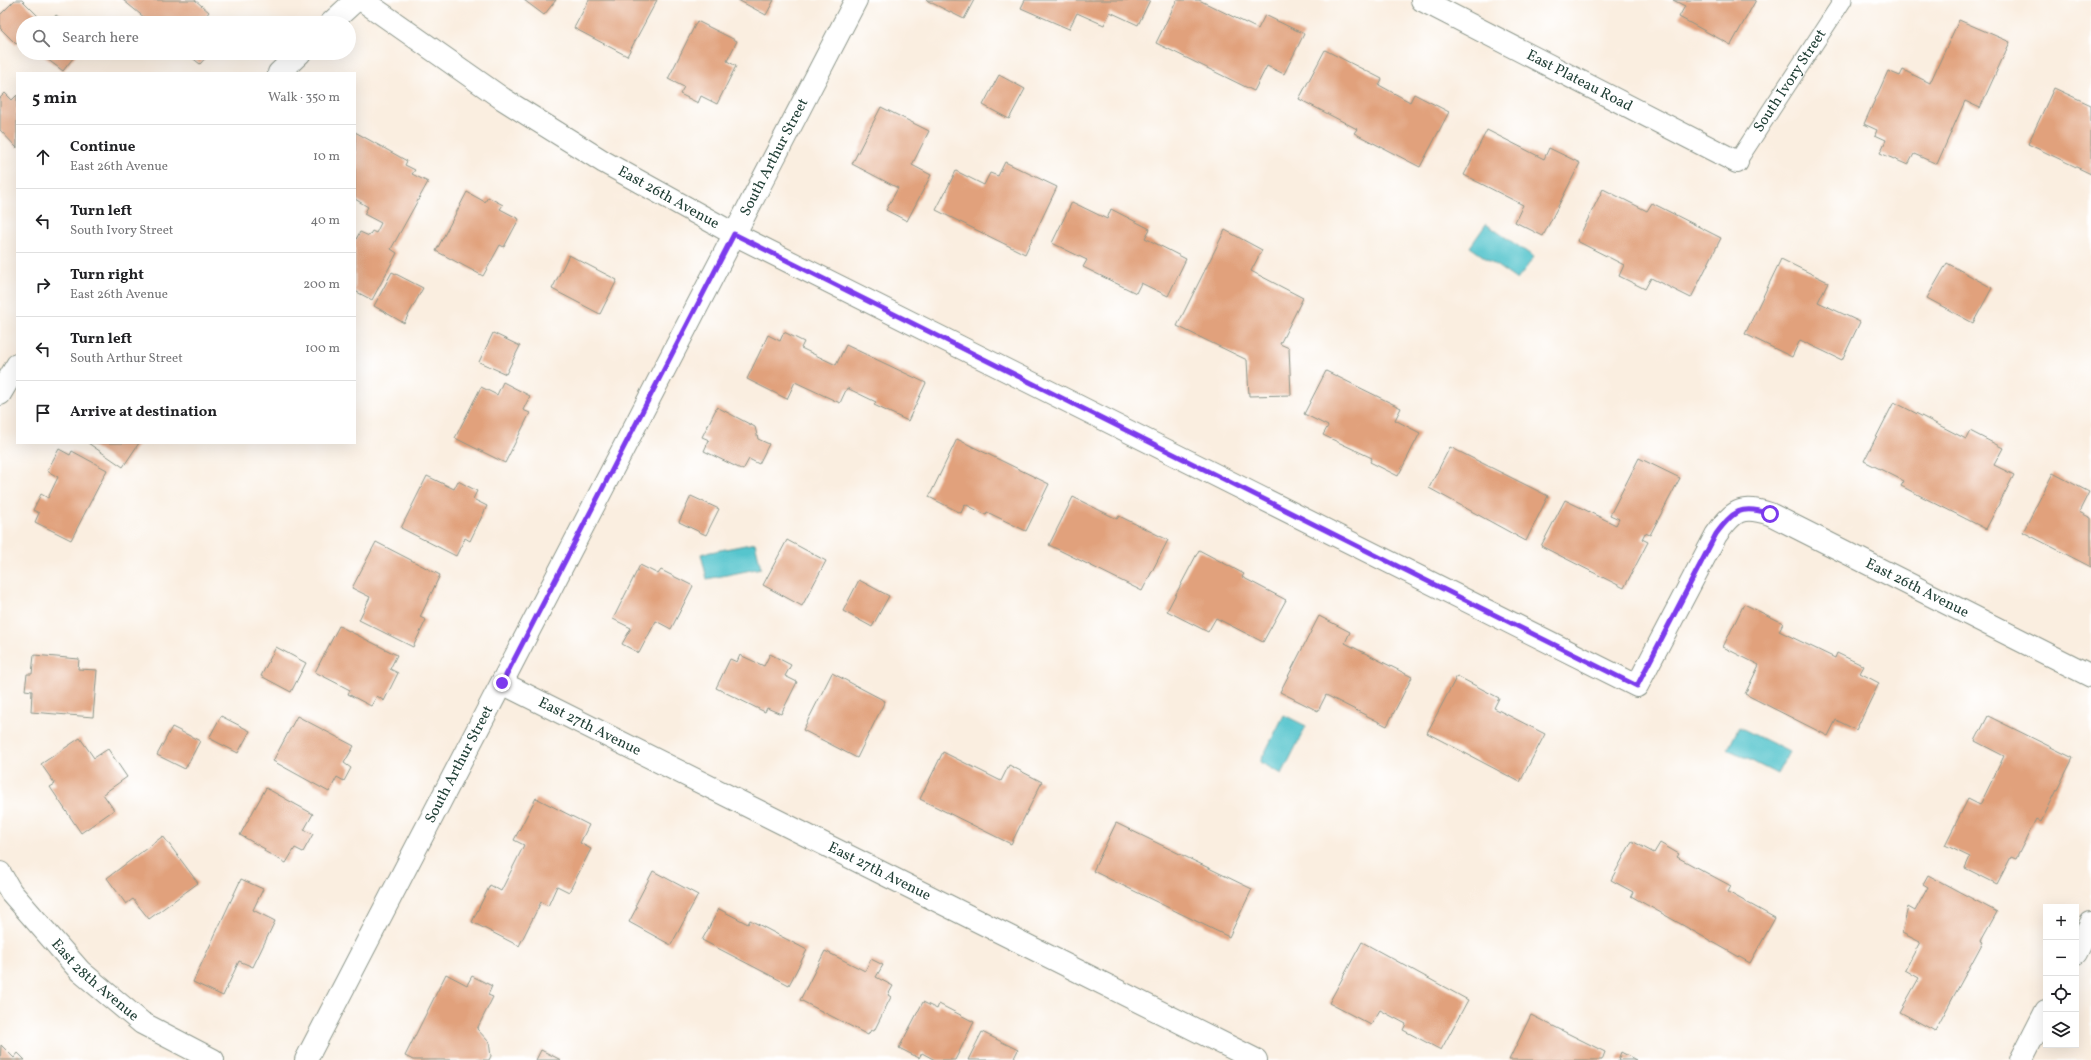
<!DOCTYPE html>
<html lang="en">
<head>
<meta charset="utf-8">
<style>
	:root { --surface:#fff; --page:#f6f6f6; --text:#202124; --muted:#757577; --line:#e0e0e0 }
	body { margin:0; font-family:Vollkorn,serif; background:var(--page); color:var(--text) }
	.controls { position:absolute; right:12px; bottom:12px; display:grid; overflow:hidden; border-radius:0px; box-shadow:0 4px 16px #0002 }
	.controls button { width:36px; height:36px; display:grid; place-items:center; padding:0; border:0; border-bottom:1px solid var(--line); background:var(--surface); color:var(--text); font:20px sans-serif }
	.stop { position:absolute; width:12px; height:12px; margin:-9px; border:3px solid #7c3aed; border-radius:50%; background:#fff }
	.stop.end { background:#7c3aed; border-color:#fff; box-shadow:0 1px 4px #0008 }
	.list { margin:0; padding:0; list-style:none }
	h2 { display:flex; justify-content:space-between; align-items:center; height:52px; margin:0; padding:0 16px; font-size:17px }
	h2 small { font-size:13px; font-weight:400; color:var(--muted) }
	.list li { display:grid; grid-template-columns:26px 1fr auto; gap:12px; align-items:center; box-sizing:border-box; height:64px; padding:0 16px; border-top:1px solid var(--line) }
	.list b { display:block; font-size:15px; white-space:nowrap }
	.list p { margin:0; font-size:13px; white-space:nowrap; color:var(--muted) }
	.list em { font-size:13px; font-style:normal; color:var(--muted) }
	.icon { flex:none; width:22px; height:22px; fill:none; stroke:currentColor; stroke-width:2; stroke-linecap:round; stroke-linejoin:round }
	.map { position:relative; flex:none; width:2091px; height:1060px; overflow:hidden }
	.search { position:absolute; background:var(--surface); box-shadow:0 4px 16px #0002; left:16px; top:16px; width:340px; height:44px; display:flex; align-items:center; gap:10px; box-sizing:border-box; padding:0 14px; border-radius:22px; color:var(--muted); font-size:15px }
	.panel { position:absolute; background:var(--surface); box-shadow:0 4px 16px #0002; left:16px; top:72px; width:340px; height:372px; border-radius:0px }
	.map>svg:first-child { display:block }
</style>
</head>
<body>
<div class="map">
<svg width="2091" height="1060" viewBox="0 0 2091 1060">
	<rect width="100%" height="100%" fill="#fff"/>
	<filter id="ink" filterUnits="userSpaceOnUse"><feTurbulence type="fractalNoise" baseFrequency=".025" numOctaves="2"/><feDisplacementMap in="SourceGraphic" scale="8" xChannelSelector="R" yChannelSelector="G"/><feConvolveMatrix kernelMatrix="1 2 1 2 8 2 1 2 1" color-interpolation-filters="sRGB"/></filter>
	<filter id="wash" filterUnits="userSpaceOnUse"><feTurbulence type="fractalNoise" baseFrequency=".012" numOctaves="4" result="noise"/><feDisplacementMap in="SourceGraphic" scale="16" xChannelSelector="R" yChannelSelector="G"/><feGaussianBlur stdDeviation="0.9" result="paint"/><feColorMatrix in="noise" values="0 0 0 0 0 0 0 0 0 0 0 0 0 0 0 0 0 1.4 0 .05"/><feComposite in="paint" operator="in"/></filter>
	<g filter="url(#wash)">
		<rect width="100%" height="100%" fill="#faeee0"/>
		<g fill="#57c5cd" stroke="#3b8180">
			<path d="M 1486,224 L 1534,257 L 1517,280 L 1470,247 Z"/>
			<path d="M 755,543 L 761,568 L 707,579 L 701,554 Z"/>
			<path d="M 1284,715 L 1306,726 L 1282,774 L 1260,762 Z"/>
			<path d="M 1739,727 L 1789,752 L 1777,774 L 1728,749 Z"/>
		</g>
		<g id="blocks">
			<g fill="#e1a17b">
				<path d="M 15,0 L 22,0 L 40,18 L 36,23 L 23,23 L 23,36 L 16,44 L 0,28 L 0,15 Z"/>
				<path d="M 123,0 L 195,0 L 209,12 L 206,16 L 214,23 L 151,23 Z"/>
				<path d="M 524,0 L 556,0 L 544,15 Z"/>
				<path d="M 589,0 L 657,0 L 627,56 L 574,28 Z"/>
				<path d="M 738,0 L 774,0 L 766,15 Z"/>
				<path d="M 926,0 L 974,0 L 964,19 Z"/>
				<path d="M 1025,0 L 1150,0 L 1138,25 L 1110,12 L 1104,25 L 1077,13 L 1069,29 L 1021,8 Z"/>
				<path d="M 1177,0 L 1199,0 L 1258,29 L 1265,15 L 1304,34 L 1284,74 L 1267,66 L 1254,91 L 1156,43 Z"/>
				<path d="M 1673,0 L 1756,0 L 1731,45 L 1679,17 L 1685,6 Z"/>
				<path d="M 56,15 L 67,23 L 50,23 Z"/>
				<path d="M 1959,20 L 2010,42 L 1980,108 L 1965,101 L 1937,164 L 1914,154 L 1908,165 L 1880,153 L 1886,140 L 1875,135 L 1877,130 L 1864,124 L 1888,71 L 1900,76 L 1903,70 L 1930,83 Z"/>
				<path d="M 697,21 L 737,41 L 727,61 L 736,66 L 717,104 L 701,96 L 698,103 L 680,94 L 684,87 L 668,79 Z"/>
				<path d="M 1325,50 L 1382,79 L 1379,85 L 1410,102 L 1414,94 L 1449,112 L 1420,167 L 1354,133 L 1357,129 L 1299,99 Z"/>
				<path d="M 39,53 L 77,53 L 63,71 Z"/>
				<path d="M 186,53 L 210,53 L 200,64 Z"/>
				<path d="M 999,75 L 1025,89 L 1009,119 L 983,105 Z"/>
				<path d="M 2054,88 L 2091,105 L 2091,174 L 2028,144 Z"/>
				<path d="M 5,93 L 12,100 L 17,95 L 17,148 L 0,130 L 0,98 Z"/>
				<path d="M 881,107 L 929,131 L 912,165 L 931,175 L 907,221 L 886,210 L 898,188 L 852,164 Z"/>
				<path d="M 1487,130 L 1544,159 L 1549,148 L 1580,163 L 1543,236 L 1515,222 L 1523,205 L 1464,175 Z"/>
				<path d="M 355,132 L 407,161 L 405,165 L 415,170 L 412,174 L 428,182 L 391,249 L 397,253 L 372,300 L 355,291 L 355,241 L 360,232 L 369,236 L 372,231 L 376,233 L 381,223 L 364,214 L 368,207 L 355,199 Z"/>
				<path d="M 1005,162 L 1057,187 L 1025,254 L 936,210 L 956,171 L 984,185 L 990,173 L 998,176 Z"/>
				<path d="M 1603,189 L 1647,211 L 1652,203 L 1721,238 L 1691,298 L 1651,278 L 1645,289 L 1619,276 L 1624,265 L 1577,241 Z"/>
				<path d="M 467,192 L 485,202 L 488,197 L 503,205 L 500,209 L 519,219 L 504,247 L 500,245 L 483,276 L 436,251 Z"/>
				<path d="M 1072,202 L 1107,219 L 1111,209 L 1150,229 L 1145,238 L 1186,259 L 1168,296 L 1141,283 L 1136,293 L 1083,267 L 1087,260 L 1052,243 Z"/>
				<path d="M 1225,230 L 1262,250 L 1251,271 L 1303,298 L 1280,344 L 1289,348 L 1291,395 L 1249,396 L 1247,360 L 1177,326 Z"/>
				<path d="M 569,255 L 617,280 L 600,314 L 552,289 Z"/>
				<path d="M 1781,259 L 1828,282 L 1818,302 L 1860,322 L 1842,360 L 1800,340 L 1792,357 L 1745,334 Z"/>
				<path d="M 1947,263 L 1992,288 L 1973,323 L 1927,298 Z"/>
				<path d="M 392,272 L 423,288 L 404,323 L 374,306 Z"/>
				<path d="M 784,332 L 804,342 L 801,348 L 836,365 L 846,345 L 926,383 L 908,421 L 874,405 L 876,402 L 847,388 L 840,403 L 795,382 L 787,399 L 747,379 L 768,335 L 780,341 Z"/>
				<path d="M 493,333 L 520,346 L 506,374 L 479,362 Z"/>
				<path d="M 1326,371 L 1401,408 L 1395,420 L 1420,433 L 1398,476 L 1370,462 L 1372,458 L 1323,435 L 1328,426 L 1304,414 Z"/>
				<path d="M 503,382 L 530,396 L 523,410 L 530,413 L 505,463 L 455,438 L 481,387 L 497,395 Z"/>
				<path d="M 1894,402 L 1966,439 L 1970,431 L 2003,448 L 1994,465 L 2014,475 L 1986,529 L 1901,486 L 1904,481 L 1864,461 Z"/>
				<path d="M 717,407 L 755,427 L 758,439 L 769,444 L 759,464 L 749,459 L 743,470 L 704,451 L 709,440 L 702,437 Z"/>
				<path d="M 957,439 L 1049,484 L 1026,531 L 987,512 L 986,515 L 965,504 L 961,513 L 929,497 Z"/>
				<path d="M 88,443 L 139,443 L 123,467 Z"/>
				<path d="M 1450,447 L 1548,496 L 1526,541 L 1429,488 Z"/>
				<path d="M 59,449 L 70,455 L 72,451 L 107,470 L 71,540 L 35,522 L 39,513 L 33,510 L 41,494 L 48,498 L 58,477 L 47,471 Z"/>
				<path d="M 1639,458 L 1680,478 L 1650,535 L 1645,533 L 1642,539 L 1648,542 L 1624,588 L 1541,546 L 1565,500 L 1616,525 L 1619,519 L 1610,515 Z"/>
				<path d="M 2053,473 L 2089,492 L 2079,512 L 2091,518 L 2091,567 L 2023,532 Z"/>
				<path d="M 427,476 L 454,489 L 458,481 L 477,491 L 473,499 L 487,506 L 470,541 L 465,538 L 456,556 L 401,528 Z"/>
				<path d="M 691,496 L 719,509 L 706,535 L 679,522 Z"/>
				<path d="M 1073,497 L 1117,519 L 1119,516 L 1168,540 L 1142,591 L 1049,545 Z"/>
				<path d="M 787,540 L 826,561 L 802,606 L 763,585 Z"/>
				<path d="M 376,542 L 440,575 L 420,617 L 426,620 L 413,647 L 359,620 L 370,597 L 352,588 Z"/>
				<path d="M 1199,550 L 1244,574 L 1242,577 L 1286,600 L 1263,642 L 1216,618 L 1208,632 L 1167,611 Z"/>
				<path d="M 640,565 L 658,574 L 661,570 L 693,586 L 671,629 L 656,621 L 639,653 L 622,644 L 631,628 L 613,619 Z"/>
				<path d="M 859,580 L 889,596 L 872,627 L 843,611 Z"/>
				<path d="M 1744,604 L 1783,623 L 1779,631 L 1835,658 L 1837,653 L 1864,666 L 1860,673 L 1879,683 L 1856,730 L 1836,720 L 1828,736 L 1745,694 L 1759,665 L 1723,647 Z"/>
				<path d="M 1319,616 L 1350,632 L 1345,643 L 1412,677 L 1387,726 L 1326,695 L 1318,711 L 1280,692 Z"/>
				<path d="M 339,626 L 397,655 L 390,669 L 398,673 L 384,701 L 377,696 L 371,706 L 348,694 L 350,690 L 315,672 Z"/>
				<path d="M 276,647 L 306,663 L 291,692 L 261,676 Z"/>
				<path d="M 770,654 L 791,665 L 785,676 L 797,682 L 781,714 L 767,708 L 765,712 L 716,688 L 730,659 L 737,662 L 740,655 L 764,666 Z"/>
				<path d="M 34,655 L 79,659 L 78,669 L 97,670 L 93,717 L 31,712 L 32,691 L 25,690 L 27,674 L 32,674 Z"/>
				<path d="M 832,673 L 885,701 L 857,758 L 803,730 Z"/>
				<path d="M 1457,676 L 1499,698 L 1494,708 L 1545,734 L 1520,782 L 1427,733 Z"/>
				<path d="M 221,716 L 250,731 L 238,753 L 209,738 Z"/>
				<path d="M 297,716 L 354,746 L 344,763 L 351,768 L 344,781 L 337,777 L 329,792 L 273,761 Z"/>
				<path d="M 1988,716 L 2073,758 L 2041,822 L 2036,819 L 2016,859 L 2011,857 L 1997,884 L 1965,868 L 1970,857 L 1945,845 L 1968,799 L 1980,805 L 2004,756 L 1975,741 Z"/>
				<path d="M 172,727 L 200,741 L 185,769 L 157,755 Z"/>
				<path d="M 80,738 L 94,758 L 108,749 L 127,777 L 103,794 L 114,810 L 81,833 L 50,787 L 55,784 L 41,764 Z"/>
				<path d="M 943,752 L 1001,781 L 1009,765 L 1042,782 L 1011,844 L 920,799 Z"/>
				<path d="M 266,788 L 313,814 L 304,830 L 313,834 L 303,852 L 295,848 L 286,863 L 264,851 L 265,849 L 240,835 Z"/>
				<path d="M 536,798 L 589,825 L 580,843 L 591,849 L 569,892 L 557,886 L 548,906 L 541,902 L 519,946 L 472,922 L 490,885 L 501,891 L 524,845 L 514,840 Z"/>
				<path d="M 1116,823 L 1252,889 L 1229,937 L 1093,871 Z"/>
				<path d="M 163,836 L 198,883 L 149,919 L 133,899 L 126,904 L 107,878 Z"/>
				<path d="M 1632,841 L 1654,853 L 1660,843 L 1679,854 L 1677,857 L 1731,886 L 1728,892 L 1775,918 L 1750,963 L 1631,896 L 1633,892 L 1611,880 Z"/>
				<path d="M 653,871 L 698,895 L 671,945 L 629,922 L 637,907 L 635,906 Z"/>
				<path d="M 1928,875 L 1997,912 L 1981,941 L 1983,942 L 1935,1031 L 1900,1012 L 1919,978 L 1905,970 L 1920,942 L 1902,933 L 1908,907 L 1915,911 L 1928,887 L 1923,884 Z"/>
				<path d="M 241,879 L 263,889 L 253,910 L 275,921 L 253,967 L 239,961 L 223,996 L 193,982 Z"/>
				<path d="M 719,909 L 748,924 L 750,920 L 807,950 L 789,985 L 702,940 Z"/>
				<path d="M 1362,942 L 1468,1000 L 1441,1050 L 1403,1030 L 1406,1024 L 1380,1010 L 1371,1025 L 1329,1003 Z"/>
				<path d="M 825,951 L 865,971 L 871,959 L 883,965 L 876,977 L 893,986 L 888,995 L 891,997 L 874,1031 L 871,1030 L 868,1035 L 800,1000 Z"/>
				<path d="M 446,974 L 467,985 L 472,976 L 492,986 L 488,995 L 493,997 L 477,1029 L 489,1042 L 491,1056 L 489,1060 L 413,1060 L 405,1056 Z"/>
				<path d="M 923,1002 L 937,1009 L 939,1004 L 974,1022 L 955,1060 L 935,1060 L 922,1053 L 919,1058 L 899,1048 Z"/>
				<path d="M 1531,1015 L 1605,1052 L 1602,1060 L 1509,1060 Z"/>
				<path d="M 982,1032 L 1018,1050 L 1013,1060 L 968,1060 Z"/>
				<path d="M 1,1045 L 14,1058 L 18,1053 L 25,1060 L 0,1060 Z"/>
				<path d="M 541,1050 L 561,1060 L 536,1060 Z"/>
				<path d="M 1621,1052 L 1636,1060 L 1618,1060 Z"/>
			</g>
		</g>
	</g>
	<g filter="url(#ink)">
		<use href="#blocks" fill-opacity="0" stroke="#8c968a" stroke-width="1"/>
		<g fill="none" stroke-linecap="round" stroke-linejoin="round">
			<defs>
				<g id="service">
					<path id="s1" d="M 1737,162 L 1843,0"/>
				</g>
				<g id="minor">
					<path id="s2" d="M 362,0 L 503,99 L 604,162 L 734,234 L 1637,686 L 1716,535 C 1733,511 1741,504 1770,514 L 2091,676"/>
					<path id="s3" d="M 1422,0 L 1737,162"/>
					<path d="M 331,23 L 356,0"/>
					<path d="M 279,73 L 300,53"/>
					<path d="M 0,394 L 17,365"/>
					<path id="s4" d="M 502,683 L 1256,1060"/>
					<path id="s5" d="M 0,873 L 11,892 L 80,971 L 142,1023 L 213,1060"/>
					<path d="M 2076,953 L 2091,923"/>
					<path id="s6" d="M 306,1060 L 856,0"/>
					<path d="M 2021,1060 L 2046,1011"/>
				</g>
			</defs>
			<use href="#service" stroke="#8c968a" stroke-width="19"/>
			<use href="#minor" stroke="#8c968a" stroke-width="24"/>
			<use href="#service" stroke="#fff" stroke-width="17"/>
			<use href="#minor" stroke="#fff" stroke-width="22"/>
		</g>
	</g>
	<g fill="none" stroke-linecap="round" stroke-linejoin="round" filter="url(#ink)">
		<path stroke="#7c3aed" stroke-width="5" d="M 502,683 L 734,234 L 1637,686 L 1716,534 C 1733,511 1741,504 1770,514"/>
	</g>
	<g text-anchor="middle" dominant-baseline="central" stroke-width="3" stroke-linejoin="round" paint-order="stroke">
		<g font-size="15" fill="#1f3d34" stroke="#fff">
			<text stroke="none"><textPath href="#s3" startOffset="177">East Plateau Road</textPath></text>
			<text stroke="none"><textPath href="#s1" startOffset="97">South Ivory Street</textPath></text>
			<text stroke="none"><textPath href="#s6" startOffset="1017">South Arthur Street</textPath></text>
			<text stroke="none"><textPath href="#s2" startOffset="365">East 26th Avenue</textPath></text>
			<text stroke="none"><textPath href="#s2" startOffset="1850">East 26th Avenue</textPath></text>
			<text stroke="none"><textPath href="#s4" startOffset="98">East 27th Avenue</textPath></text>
			<text stroke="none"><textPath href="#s6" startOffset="333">South Arthur Street</textPath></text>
			<text stroke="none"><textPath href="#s4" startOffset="422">East 27th Avenue</textPath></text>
			<text stroke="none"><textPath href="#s5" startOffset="144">East 28th Avenue</textPath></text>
		</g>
	</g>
</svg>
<div class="controls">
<button>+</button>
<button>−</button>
<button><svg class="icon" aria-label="locate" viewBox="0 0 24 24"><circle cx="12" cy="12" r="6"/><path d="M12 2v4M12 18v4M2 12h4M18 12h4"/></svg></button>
<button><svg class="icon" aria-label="layers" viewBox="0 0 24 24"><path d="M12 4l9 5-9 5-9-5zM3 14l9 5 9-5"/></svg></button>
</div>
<div class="stop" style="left:1770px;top:514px"></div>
<div class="stop end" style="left:502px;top:683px"></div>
<div class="search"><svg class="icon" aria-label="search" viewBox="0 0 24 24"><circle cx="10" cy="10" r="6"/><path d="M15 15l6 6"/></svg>Search here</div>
<section class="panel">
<h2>5 min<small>Walk · 350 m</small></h2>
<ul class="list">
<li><svg class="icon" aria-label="ahead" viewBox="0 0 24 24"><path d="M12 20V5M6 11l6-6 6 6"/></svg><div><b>Continue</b><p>East 26th Avenue</p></div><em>10 m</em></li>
<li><svg class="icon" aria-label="left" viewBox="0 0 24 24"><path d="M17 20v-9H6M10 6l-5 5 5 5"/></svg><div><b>Turn left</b><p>South Ivory Street</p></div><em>40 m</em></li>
<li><svg class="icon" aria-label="right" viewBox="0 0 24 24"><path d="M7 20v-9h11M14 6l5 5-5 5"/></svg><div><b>Turn right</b><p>East 26th Avenue</p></div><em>200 m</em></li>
<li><svg class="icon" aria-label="left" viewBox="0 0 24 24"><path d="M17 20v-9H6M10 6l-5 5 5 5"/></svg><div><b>Turn left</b><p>South Arthur Street</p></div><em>100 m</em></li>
<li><svg class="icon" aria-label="arrive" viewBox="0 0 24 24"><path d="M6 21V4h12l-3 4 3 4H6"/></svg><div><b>Arrive at destination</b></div></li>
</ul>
</section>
</div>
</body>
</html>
